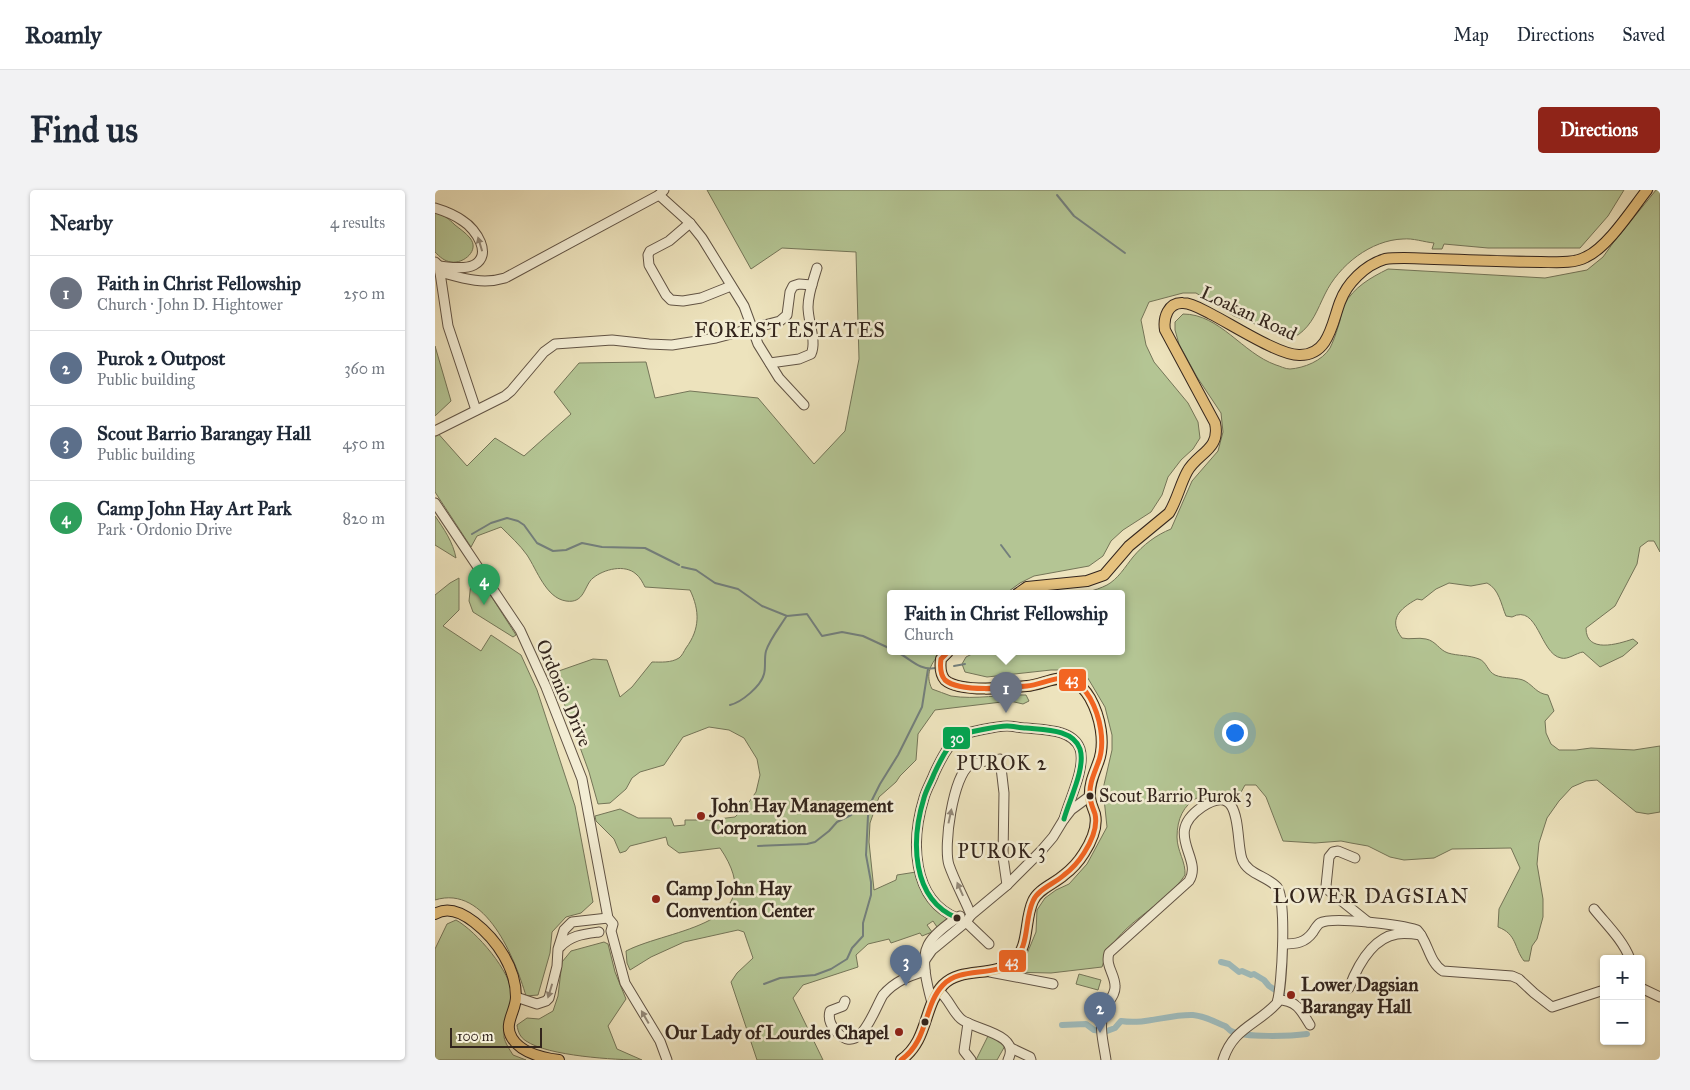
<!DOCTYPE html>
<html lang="en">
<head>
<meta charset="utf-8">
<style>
	:root { --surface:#fff; --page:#f2f2f3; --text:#1f2937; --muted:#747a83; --line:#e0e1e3; --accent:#8f2418 }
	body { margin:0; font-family:"IM FELL Great Primer",serif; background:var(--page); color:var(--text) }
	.controls { position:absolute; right:15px; bottom:15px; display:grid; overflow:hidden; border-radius:5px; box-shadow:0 1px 4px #0004 }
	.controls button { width:45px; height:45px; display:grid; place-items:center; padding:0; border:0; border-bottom:1px solid var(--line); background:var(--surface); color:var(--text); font:25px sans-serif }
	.scale { position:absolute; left:15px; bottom:12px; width:92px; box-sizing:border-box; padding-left:5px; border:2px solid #33251d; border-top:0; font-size:14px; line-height:18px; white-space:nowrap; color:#33251d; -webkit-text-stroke:4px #f3edd4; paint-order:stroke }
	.you { position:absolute; left:799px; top:542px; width:18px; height:18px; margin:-12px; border:4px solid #fff; border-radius:50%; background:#1a73e8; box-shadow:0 0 0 8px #1a73e833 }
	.badge { display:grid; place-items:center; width:32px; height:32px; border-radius:50%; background:var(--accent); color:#fff; font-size:16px; font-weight:700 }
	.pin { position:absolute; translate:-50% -41px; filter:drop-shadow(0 1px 2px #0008) }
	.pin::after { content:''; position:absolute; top:26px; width:18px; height:15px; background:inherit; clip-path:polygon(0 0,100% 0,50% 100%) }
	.popup { position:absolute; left:452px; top:400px; width:238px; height:65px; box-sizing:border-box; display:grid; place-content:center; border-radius:5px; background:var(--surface); filter:drop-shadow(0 1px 4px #0005); font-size:16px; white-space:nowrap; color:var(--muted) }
	.popup b { font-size:19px; color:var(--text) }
	.popup::after { content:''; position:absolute; left:50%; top:100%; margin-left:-10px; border:10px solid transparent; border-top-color:var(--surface) }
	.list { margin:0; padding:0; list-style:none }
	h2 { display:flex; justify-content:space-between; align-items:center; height:65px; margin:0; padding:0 20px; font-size:21px }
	h2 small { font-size:16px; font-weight:400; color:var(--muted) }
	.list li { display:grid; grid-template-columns:32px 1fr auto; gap:15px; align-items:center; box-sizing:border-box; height:75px; padding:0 20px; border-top:1px solid var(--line) }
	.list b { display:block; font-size:19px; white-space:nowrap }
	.list p { margin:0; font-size:16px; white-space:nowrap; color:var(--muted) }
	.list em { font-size:16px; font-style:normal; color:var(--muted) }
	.map { position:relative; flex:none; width:1225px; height:870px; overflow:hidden; border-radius:5px }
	header { display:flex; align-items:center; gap:30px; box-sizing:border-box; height:70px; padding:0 25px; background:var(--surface); border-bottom:1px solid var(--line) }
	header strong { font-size:24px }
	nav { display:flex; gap:28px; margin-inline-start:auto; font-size:18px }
	.intro { display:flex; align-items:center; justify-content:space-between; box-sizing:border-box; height:120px; padding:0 30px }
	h1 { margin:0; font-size:35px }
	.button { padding:12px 22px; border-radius:5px; background:var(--accent); color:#fff; font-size:18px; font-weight:700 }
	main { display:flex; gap:30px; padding:0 30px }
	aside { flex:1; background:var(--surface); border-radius:5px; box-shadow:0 1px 4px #0004 }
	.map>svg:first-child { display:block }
</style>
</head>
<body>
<header>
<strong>Roamly</strong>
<nav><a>Map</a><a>Directions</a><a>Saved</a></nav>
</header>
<div class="intro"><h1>Find us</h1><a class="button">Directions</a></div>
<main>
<aside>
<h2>Nearby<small>4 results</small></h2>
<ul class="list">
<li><span class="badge" style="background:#6b7280">1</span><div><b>Faith in Christ Fellowship</b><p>Church · John D. Hightower</p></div><em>250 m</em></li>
<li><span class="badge" style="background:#5c6f8a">2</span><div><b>Purok 2 Outpost</b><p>Public building</p></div><em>360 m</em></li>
<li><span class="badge" style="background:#5c6f8a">3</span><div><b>Scout Barrio Barangay Hall</b><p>Public building</p></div><em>450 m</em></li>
<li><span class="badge" style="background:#2e9e5b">4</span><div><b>Camp John Hay Art Park</b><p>Park · Ordonio Drive</p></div><em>820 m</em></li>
</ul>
</aside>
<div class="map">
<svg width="1225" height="870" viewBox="0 0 1225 870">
	<rect width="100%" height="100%" fill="#ede3bd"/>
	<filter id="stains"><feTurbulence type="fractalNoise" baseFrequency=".004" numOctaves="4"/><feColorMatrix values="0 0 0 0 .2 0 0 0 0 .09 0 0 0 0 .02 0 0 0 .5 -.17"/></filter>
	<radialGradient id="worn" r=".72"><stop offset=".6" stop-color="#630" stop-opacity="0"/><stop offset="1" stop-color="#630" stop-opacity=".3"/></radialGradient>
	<g fill="#b4c594" stroke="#747558">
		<path d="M 272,0 L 1189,0 L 1173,26 L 1145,58 L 1053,58 L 1009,54 L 1007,59 L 997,59 L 999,53 C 989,52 978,48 968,49 C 936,50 904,75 890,104 C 882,120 878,134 863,145 L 846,144 L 799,126 L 761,103 L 748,103 L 714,112 L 706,130 L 711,155 L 719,172 L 753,213 L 763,232 L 765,248 L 758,259 L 746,270 L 733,287 L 727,305 L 716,322 L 688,340 L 676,351 L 668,366 L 654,376 L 599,386 L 585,393 L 570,404 L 456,404 L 456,462 L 507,462 C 495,473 490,485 497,499 C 503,501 510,504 516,506 C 541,510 566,504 591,505 L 594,511 L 588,514 L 575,511 L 500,520 L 483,544 L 481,570 L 465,586 L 461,592 L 444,607 L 435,633 L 434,652 L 439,700 L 461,690 L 462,685 L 481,682 C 489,699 495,720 513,728 L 502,737 L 498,731 L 492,735 L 497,742 L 487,746 L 485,743 L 456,753 L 454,749 L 433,754 L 421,765 L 423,777 L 368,795 L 358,808 L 388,870 L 322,870 L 296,792 L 302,783 L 318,768 L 309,742 L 303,740 L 249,752 L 216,767 L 195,780 L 192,773 L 191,761 C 236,738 338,736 285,658 L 244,663 L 233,655 L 231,647 L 195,656 L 191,661 L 185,663 L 179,649 L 161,631 L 160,626 L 185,619 L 203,628 L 236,628 L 239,636 L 250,635 L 250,630 L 274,630 L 300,627 L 312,615 L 321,602 L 325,585 L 322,569 L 309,548 L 294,540 L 274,537 L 248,547 L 229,575 L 205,582 L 197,588 L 191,599 L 175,613 L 163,614 L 154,582 L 118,483 L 158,469 L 172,470 L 185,507 L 197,497 L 217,472 C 226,472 236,473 244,468 C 247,466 249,461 251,458 C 265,439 265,421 255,400 L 210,397 C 208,393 205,387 201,384 C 190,374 169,379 158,388 C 149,395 150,414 131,411 C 111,408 102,380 92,365 C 85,355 75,346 66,337 L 42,346 L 36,357 L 0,302 L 0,240 L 32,276 L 60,248 L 89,266 L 136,224 L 119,202 L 144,173 L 211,172 L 220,208 L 255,201 L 323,208 L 379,274 L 410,241 L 424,169 L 421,62 L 347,58 L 316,79 Z"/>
		<path d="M 1221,0 L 1225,0 L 1225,362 L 1219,351 L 1213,351 L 1205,357 L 1202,374 L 1180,416 L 1151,438 C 1151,464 1183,454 1198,449 L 1203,453 L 1188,466 L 1165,477 L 1148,462 C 1141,463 1133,470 1126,468 C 1105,464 1103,413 1077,427 L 1071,426 C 1066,414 1064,399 1052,393 L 1036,396 L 1014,393 L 1001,399 L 987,410 L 982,409 C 964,419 953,430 967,448 C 975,450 983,447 991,449 C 1001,451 1004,460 1013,463 C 1023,466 1034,465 1044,469 C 1052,472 1052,481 1060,485 C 1069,489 1083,487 1090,491 C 1100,497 1101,503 1113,505 L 1119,521 L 1110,531 L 1111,543 L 1116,554 L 1124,560 L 1141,560 L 1156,558 L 1199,560 L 1225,556 L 1225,622 L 1213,624 L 1201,622 L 1162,590 L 1151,591 L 1137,597 L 1124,611 L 1112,628 L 1104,653 L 1102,674 L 1108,709 L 1108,727 L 1102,749 L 1097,756 L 1094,771 L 1089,771 C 1079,758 1082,744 1063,737 L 1064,719 L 1085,678 L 1076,658 L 1017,659 L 999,668 L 969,670 L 955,667 L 933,656 L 916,653 L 906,651 L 880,653 L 848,651 L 831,607 L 821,595 L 810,595 L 805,604 C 771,597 742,609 742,647 C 742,661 751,672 750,685 C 727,720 678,734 667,777 L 616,783 L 571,782 L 589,771 L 601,742 L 602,720 L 610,708 L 621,700 L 634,694 L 652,674 L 672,637 L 668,599 L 677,560 L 677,545 L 670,517 L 651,485 L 640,480 L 616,480 L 552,487 L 530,482 L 527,474 L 531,467 L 541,462 L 686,462 L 686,404 L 634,404 C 646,404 660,401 672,395 C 683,389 690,377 698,367 C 708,355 721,345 736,339 L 757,291 L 783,261 L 788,242 L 786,223 L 762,187 L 744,154 L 740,140 L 740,132 L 748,124 C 785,124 807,163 841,175 C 845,176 850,179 855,179 C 869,178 887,171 895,158 C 898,152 901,144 903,137 C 906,130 906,121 909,115 C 919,97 935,88 953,79 L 1110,88 L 1152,80 L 1168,67 L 1178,53 Z"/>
		<path d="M 0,23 C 8,24 14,29 20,35 C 25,39 31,43 35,48 C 45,60 29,74 16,72 C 9,71 5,67 0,62 Z"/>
		<path d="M 0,156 L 16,211 L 0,226 Z"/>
		<path d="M 0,326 C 9,339 18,352 21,368 L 0,355 Z"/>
		<path d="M 40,381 L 81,445 L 78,447 L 38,422 L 34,411 L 37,383 Z"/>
		<path d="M 24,388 L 24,420 L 8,436 L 46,461 L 56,445 L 86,465 L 102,500 L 140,616 L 158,712 L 146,723 L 131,727 L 117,742 L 115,763 L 103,805 L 91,806 C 80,769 51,694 0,710 L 0,405 L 15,393 Z"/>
		<path d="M 21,730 C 41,741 77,782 77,806 C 78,819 68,834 69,847 C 70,853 75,860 78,865 L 91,870 L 0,870 L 0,759 L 12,734 Z"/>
		<path d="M 169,752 L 173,754 L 180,782 L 191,809 L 173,836 L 182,859 L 207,870 C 180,870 113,866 91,851 C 85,847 83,842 82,835 L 92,828 L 104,829 L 118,821 L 123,806 L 127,772 L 136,761 Z"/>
		<path d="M 644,784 L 666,790 L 663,800 L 641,794 Z"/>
		<path d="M 554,844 L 571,854 L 562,870 L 541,870 Z"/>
	</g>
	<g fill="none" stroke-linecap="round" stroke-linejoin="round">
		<g stroke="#737f7c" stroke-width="2">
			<path d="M 622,5 L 639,26 L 690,63"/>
			<path d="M 37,344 L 56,333 L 72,328 L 83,331 L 89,335 L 102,353 L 118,361 L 131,360 L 147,353 L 167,357 L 210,358 L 244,375"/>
			<path d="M 566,355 L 575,367"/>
			<path d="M 247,377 L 261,380 L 280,393 L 303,399 L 327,416 L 352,426 L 372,424 L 387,446 L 407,442 L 428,446 L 456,459"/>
			<path d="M 462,462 C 476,469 484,481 501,478"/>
			<path d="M 519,476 L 530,474"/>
			<path d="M 295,515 C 307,512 326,496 329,484 C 331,477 329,468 331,461 C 335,449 344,438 351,427"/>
			<path d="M 323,656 L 372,654 L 380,652 L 394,641 L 402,632 L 416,625 L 436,612"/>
			<path d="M 329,794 L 345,788 L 380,785 L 396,779 L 412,769 L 417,758 L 428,746 L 428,733 L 436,705 L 436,692 L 431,665 L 433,626 L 436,612 L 445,594 L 463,565 L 487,517 L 493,479"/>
		</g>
		<g stroke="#9ebbbc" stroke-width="6">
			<path d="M 786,772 L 794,774 L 804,782 L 807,781 L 816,785 L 819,784 L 829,790 L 834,796 L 856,810"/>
			<path d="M 627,835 L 651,834 L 659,840 L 666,841"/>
			<path d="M 672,841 L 680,838 L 686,831 C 711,835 734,824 758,825 C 770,826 780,832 790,836 C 792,837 794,840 796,841 C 809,848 857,846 872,844"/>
		</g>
		<defs>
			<g id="minor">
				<path d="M 224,5 L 255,33 L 267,48 L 309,116 L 323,154 L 344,188 L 369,215"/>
				<path d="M 0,18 C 10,21 20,25 28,31 C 41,39 58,65 39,75 C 29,80 15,77 4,76"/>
				<path d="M 255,33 L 234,51 L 215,61 L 213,65 L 214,75 L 231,105 L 236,110 L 248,111 L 266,108 L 296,96"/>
				<path d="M 0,72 L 4,76 L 13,136 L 41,220"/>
				<path d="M 5,82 C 27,88 47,95 70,88 L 224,5 L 229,0"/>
				<path d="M 335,173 L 364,169 L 376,164 C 382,151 373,132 373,117 C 373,104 378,91 382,78"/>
				<path d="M 0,241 L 70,206 L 76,201 L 109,162 L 120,154 L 177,150 L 214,154 L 237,155 L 281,148 L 345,131 L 352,125 L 355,102 L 358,96 L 364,94 L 377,95"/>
				<path d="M 0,313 L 85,440 L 111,497 L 147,589 L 173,728 L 178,734 L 176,741 L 190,793 L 225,851 L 232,870"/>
				<path d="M 920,668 L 903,661 L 898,662 L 894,667 L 891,696 L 893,700 L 933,732"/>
				<path d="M 1159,719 C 1171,734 1188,750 1195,769"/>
				<path d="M 536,725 C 529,708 520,692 514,675 C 508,657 518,585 535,575 C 543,571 556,571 565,569 L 569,603 L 568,667 L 572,695"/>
				<path d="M 522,728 C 476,709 476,650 489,608 C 491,600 496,592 499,584 C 504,573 514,553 524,546 C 531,542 564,536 572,536 C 578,536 585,538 591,538 C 609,540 638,539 645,559 C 651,578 634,610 629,629"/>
				<path d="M 531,732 L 554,754"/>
				<path d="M 848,754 C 861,754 870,753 878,742 C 880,739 882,735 885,733 C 897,726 967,735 982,740 C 993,751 994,773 1008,781 L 1077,786 L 1084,789 L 1099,803 L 1117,817 L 1169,800"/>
				<path d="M 125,757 C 136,745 149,744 164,742"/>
				<path d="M 490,770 L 497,760 L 531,732 L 536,725 L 572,695 L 606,661 L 618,647 L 629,629 L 636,620 L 655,606"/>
				<path d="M 555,782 L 618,794"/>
				<path d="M 914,798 C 922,777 937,748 962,744 C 970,743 979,744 986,745"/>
				<path d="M 1206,798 L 1225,807"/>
				<path d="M 504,801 C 514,809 517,821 526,829 C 538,840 587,843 573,870"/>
				<path d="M 81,807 L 102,814 L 111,811 L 114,808 L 122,776 L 123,759 L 129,740 L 137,732 L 173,728"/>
				<path d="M 843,810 C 861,810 866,820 875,835"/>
				<path d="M 410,811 L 408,816 L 395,821 C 393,828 395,834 400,840 C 424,869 438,822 448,805 C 460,791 474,786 490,781"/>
				<path d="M 497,813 C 493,798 485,770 493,755 C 499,744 514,733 525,726"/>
				<path d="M 533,833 L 529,861 L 536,870"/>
				<path d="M 576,858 L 595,867 L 596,870"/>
				<path d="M 671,870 C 669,855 664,839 668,824 C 670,814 681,806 680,796 C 680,784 670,776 674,763 L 754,691 C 769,668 727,644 767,617 C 809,589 800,649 807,669 C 812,684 832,686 842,697 C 852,709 847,797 842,813 C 822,835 798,838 788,870"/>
			</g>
			<g id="major">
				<path d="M 582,404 L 592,397 L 652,391 L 669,385 L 694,356 L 734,323 C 742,310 745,295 752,282 C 762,263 786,260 780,233 L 730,140 C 728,128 733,112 748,113 C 757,113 768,120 776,124 C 796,134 845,166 865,165 C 894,165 897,133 905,112 C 912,93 930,75 950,69 C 956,68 963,68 969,68 C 1015,69 1060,72 1106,72 C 1120,72 1138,74 1151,67 C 1173,57 1197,19 1212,0"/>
				<path d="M 0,724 C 24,709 58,747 69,766 C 76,778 81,793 81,807 C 81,821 68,834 77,848 C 86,863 108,868 124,870"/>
				<path d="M 466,870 C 494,850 488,816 508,795 C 526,776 559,788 578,771 C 595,757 589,730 598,711 C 603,699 619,694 629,685 C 637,679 644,671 649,663 C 656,652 663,637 660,624 C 658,618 655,612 655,606 C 654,594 659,584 663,573 C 671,553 665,526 655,508 C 651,501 643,492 636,489 C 622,485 606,495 592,496 C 573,498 525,503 510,490 C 505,484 505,476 506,469 L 513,462"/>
			</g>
		</defs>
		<use href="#minor" stroke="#625445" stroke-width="11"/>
		<use href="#major" stroke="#33251d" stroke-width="12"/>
		<use href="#minor" stroke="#f3edd4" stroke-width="9"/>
		<use href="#major" stroke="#e6c27e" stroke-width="10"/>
		<defs>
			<path id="bus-1" d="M 466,870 C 494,850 488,816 508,795 C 526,776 559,788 578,771 C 595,757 589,730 598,711 C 603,699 619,694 629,685 C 637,679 644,671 649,663 C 656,652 663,637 660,624 C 658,618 655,612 655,606 C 654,594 659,584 663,573 C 671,553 665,526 655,508 C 651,501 643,492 636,489 C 622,485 606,495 592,496 C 573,498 525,503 510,490 C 505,484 505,476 506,469 L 513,462"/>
			<path id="bus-2" d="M 522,728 C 476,709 476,650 489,608 C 491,600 496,592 499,584 C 504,573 514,553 524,546 C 531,542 564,536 572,536 C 578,536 585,538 591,538 C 609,540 638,539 645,559 C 651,578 634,610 629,629"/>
		</defs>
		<use href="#bus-1" stroke="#f3edd4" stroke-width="9"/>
		<use href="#bus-2" stroke="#f3edd4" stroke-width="9"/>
		<use href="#bus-1" stroke="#f26522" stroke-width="5"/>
		<use href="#bus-2" stroke="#00a651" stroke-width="5"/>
	</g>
	<defs><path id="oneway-solid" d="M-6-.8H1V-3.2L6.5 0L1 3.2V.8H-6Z" transform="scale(1.25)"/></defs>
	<g fill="#938978">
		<use href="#oneway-solid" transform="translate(45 54) rotate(-107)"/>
		<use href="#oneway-solid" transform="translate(515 626) rotate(-78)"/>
		<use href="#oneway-solid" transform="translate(525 699) rotate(-114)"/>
		<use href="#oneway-solid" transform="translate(115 801) rotate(107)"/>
		<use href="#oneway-solid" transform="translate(210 827) rotate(-120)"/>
	</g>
	<g fill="#33251d" stroke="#f3edd4" stroke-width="2">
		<circle cx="655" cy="606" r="4.5"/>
		<circle cx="522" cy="728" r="4.5"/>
		<circle cx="490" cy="832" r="4.5"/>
	</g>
	<g fill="#8f2418" stroke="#f3edd4" stroke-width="2">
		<circle cx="266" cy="626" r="5"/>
		<circle cx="221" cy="709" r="5"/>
		<circle cx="856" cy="805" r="5"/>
		<circle cx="464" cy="842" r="5"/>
	</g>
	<g text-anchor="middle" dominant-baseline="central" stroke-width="5" stroke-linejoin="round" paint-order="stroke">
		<g font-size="18" fill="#33251d" stroke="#f3edd4" text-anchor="start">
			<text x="664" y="606">Scout Barrio Purok 3</text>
		</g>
		<g font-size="19" fill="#33251d" stroke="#f3edd4">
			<text transform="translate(814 123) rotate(25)">Loakan Road</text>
			<text transform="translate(129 503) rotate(67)">Ordonio Drive</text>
		</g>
		<g font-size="19" font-weight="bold" fill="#33251d" stroke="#f3edd4" text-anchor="start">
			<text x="276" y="615">John Hay Management<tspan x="276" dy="22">Corporation</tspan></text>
			<text x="231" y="698">Camp John Hay<tspan x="231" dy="22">Convention Center</tspan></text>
			<text x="866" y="794">Lower Dagsian<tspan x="866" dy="22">Barangay Hall</tspan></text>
			<text x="454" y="842" text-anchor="end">Our Lady of Lourdes Chapel</text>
		</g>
		<g font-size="20" letter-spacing="1" fill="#33251d" stroke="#f3edd4">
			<text x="355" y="140">FOREST ESTATES</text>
			<text x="567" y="573">PUROK 2</text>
			<text x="567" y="661">PUROK 3</text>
		</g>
		<g font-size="21" letter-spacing="1" fill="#33251d" stroke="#f3edd4">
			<text x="936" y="706">LOWER DAGSIAN</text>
		</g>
	</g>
	<g stroke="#f3edd4" stroke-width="2">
		<rect x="623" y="478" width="29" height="24" rx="5" fill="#f26522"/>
		<rect x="507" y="536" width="29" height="24" rx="5" fill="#00a651"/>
		<rect x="563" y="759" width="29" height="24" rx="5" fill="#f26522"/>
	</g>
	<g font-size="14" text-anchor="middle" font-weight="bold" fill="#fff">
		<text x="637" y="494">43</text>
		<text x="522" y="553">30</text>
		<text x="577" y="776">43</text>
	</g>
	<rect width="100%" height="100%" filter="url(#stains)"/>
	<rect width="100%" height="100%" fill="url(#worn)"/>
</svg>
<div class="controls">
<button>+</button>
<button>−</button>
</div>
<div class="scale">100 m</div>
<div class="you"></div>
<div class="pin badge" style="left:571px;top:523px;background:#6b7280">1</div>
<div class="popup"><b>Faith in Christ Fellowship</b>Church</div>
<div class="pin badge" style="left:665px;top:843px;background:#5c6f8a">2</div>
<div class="pin badge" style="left:471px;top:796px;background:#5c6f8a">3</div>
<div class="pin badge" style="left:49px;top:415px;background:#2e9e5b">4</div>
</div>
</main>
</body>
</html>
